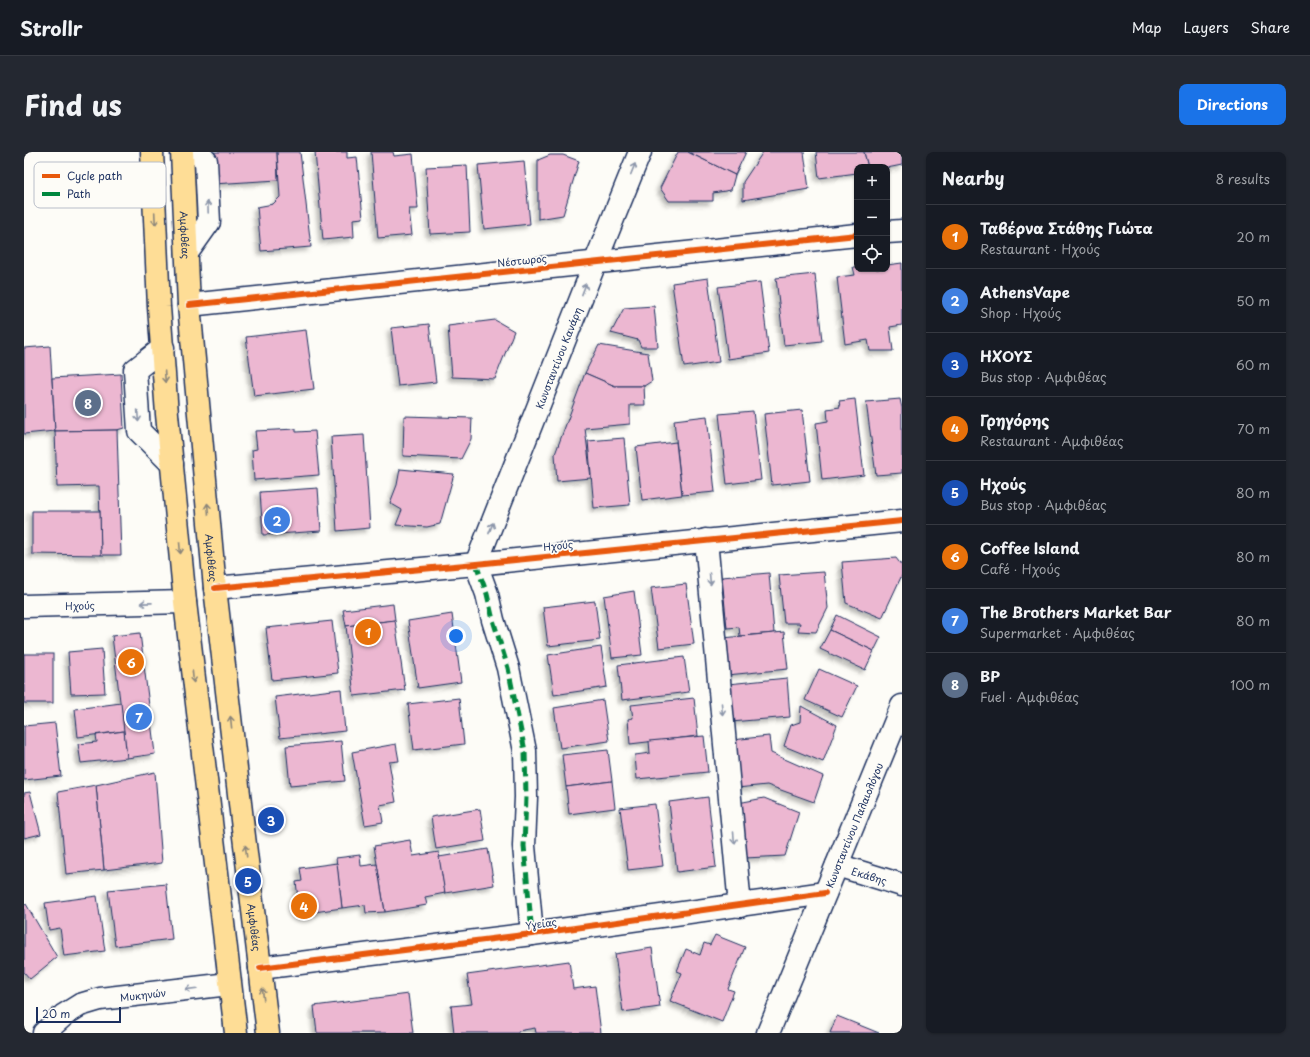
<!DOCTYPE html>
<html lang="en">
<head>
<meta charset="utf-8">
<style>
	:root { --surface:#171b24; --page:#242831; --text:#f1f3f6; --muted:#9ea1a6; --line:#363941; --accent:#1a73e8 }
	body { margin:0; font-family:"Playpen Sans",sans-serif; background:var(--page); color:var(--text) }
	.controls { position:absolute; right:12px; top:12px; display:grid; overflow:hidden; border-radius:8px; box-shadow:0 1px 3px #0004 }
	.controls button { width:36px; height:36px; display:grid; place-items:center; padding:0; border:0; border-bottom:1px solid var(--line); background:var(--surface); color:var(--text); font:20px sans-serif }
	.scale { position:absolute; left:12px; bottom:10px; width:85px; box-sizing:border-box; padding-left:4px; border:2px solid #1b2f5e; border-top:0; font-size:11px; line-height:14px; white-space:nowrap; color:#1b2f5e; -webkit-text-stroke:3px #fdfcf7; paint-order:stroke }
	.you { position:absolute; left:432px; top:484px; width:14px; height:14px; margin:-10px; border:3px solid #fff; border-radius:50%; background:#1a73e8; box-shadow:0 0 0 6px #1a73e833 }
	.badge { display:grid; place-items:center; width:26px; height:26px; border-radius:50%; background:var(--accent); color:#fff; font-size:13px; font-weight:700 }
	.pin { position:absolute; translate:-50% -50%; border:2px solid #fff; box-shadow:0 1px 4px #0006 }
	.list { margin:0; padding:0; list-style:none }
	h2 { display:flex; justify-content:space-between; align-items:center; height:52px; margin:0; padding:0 16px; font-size:17px }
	h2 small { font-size:13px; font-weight:400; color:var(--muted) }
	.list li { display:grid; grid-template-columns:26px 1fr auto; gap:12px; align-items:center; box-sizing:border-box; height:64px; padding:0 16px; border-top:1px solid var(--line) }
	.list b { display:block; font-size:15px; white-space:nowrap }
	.list p { margin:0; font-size:13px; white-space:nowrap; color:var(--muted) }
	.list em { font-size:13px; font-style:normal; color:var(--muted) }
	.icon { flex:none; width:22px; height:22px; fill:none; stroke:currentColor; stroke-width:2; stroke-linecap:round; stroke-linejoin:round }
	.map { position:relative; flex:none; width:878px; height:881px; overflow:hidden; border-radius:8px }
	header { display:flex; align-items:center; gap:24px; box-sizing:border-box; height:56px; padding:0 20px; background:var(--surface); border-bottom:1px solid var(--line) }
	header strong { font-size:19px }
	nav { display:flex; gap:22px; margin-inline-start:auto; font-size:14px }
	.intro { display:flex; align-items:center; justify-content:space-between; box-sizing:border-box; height:96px; padding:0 24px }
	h1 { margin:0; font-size:28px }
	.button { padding:10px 18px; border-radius:8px; background:var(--accent); color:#fff; font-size:14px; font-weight:700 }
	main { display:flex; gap:24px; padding:0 24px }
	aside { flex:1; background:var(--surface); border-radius:8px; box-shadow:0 1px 3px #0004 }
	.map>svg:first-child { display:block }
</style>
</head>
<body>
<header>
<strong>Strollr</strong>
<nav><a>Map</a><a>Layers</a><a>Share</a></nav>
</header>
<div class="intro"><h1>Find us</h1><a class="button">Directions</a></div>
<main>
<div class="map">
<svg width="878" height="881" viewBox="0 0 878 881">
	<defs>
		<filter id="shadow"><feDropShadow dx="-3.5" dy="3.5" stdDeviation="2" flood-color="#0004"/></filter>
	</defs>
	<rect width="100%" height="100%" fill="#fdfcf7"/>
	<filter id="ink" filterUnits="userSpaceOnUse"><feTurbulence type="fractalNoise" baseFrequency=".025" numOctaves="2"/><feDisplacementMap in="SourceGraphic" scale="8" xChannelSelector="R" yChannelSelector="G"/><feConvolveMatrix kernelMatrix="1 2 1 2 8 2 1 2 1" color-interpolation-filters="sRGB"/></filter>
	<g filter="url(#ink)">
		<g fill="#ecb7d1" stroke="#1b2f5e" filter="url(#shadow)">
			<path d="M 188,0 L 253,0 L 254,28 L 189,32 Z"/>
			<path d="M 253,0 L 276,0 L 287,95 L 237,99 L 233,55 L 249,52 L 256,45 Z"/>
			<path d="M 291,0 L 323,0 L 323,6 L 333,5 L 339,66 L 329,67 L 330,85 L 299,88 Z"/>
			<path d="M 347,0 L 369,0 L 370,4 L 389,2 L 394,57 L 385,57 L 388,83 L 354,86 Z"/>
			<path d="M 654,0 L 664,0 L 711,23 L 707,38 L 689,41 L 689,49 L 645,49 L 636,36 Z"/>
			<path d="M 664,0 L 722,0 L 711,23 Z"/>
			<path d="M 739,0 L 780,0 L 785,37 L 719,48 L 719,30 Z"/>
			<path d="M 792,0 L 840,0 L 844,15 L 833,15 L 833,21 L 795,26 Z"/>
			<path d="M 840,0 L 878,0 L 878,13 L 863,16 L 863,15 L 844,15 Z"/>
			<path d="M 526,3 L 539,3 L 555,9 L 539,63 L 514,67 L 514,8 Z"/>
			<path d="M 500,9 L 506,72 L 460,77 L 454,13 Z"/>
			<path d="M 443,13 L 446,80 L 406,82 L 402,15 Z"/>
			<path d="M 878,111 L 878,173 L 866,175 L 869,199 L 846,199 L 844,188 L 821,192 L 813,125 L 831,123 L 829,115 L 833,115 L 833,117 L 863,117 L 863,113 Z"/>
			<path d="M 791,122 L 798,189 L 760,193 L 752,126 Z"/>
			<path d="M 684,126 L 695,210 L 660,215 L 648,131 Z"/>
			<path d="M 736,130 L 745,201 L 704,207 L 694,135 Z"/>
			<path d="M 630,154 L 634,195 L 617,195 L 614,188 L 587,181 L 600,156 Z"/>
			<path d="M 471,168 L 490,179 L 471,227 L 428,225 L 424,174 Z"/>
			<path d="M 405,172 L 412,230 L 374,234 L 367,176 Z"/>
			<path d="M 282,178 L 290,237 L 230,244 L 222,185 Z"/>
			<path d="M 575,193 L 624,201 L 628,229 L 620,234 L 591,234 L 561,221 Z"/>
			<path d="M 26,194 L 31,279 L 0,282 L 0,196 Z"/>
			<path d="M 561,221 L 591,234 L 620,234 L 621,253 L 606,253 L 606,272 L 561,276 L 567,326 L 533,329 L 531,302 Z"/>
			<path d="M 97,222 L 100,276 L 93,278 L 31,279 L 28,226 Z"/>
			<path d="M 831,247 L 840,323 L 798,328 L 792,271 L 804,269 L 803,257 L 816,255 L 815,249 Z"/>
			<path d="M 876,247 L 878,256 L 878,321 L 852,323 L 842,250 Z"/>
			<path d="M 778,258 L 786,329 L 748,333 L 740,262 Z"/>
			<path d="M 729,259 L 737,328 L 703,332 L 695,262 Z"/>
			<path d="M 380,264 L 448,266 L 447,287 L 437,307 L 379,304 Z"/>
			<path d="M 683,264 L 691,340 L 658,343 L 650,268 Z"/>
			<path d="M 272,277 L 272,280 L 291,279 L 295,323 L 230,328 L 228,298 L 233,297 L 231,279 Z"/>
			<path d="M 93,278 L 97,403 L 77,403 L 75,334 L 33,335 L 31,279 Z"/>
			<path d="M 340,283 L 346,376 L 313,379 L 307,285 Z"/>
			<path d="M 600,286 L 606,353 L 570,356 L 564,289 Z"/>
			<path d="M 652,290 L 658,343 L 618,348 L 612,295 Z"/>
			<path d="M 376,317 L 430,322 L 416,372 L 403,375 L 372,373 L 378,358 L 366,351 L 373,333 Z"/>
			<path d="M 294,336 L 297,379 L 239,383 L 236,340 Z"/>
			<path d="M 8,359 L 76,359 L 77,403 L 8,402 Z"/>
			<path d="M 872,406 L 878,414 L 878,423 L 858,466 L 822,451 L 818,410 Z"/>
			<path d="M 800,420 L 804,456 L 792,480 L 774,479 L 776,471 L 760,471 L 755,423 Z"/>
			<path d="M 745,421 L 750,481 L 716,484 L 715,475 L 703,476 L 698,425 Z"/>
			<path d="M 662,432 L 670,492 L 635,496 L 627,436 Z"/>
			<path d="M 610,439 L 618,503 L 588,506 L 580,444 Z"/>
			<path d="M 571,449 L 576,488 L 524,494 L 519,455 Z"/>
			<path d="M 369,452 L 371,468 L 322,474 L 319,458 Z"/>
			<path d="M 428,462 L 437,530 L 394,536 L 384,469 Z"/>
			<path d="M 813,463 L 857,485 L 850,499 L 806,478 Z"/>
			<path d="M 371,468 L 381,538 L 330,544 L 322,474 Z"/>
			<path d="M 308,469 L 314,521 L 248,528 L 242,476 Z"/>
			<path d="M 806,478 L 850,499 L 841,518 L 796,497 Z"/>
			<path d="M 760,480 L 764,517 L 703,523 L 699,486 Z"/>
			<path d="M 116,481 L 131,602 L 103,606 L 88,484 Z"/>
			<path d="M 577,495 L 583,535 L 530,543 L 524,503 Z"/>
			<path d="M 78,497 L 81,541 L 47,542 L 44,500 Z"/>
			<rect x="0" y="502" width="29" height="49"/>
			<path d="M 660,505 L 665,540 L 598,548 L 594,513 Z"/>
			<path d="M 795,517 L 833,534 L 818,565 L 781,548 Z"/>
			<path d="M 763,526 L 766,565 L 707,570 L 704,532 Z"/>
			<path d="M 317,537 L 321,579 L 256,586 L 251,545 Z"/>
			<path d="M 435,546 L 440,592 L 390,598 L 384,552 Z"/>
			<path d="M 670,546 L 674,584 L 606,592 L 604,567 L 609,566 L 607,553 Z"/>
			<path d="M 579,548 L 585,589 L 536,596 L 530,556 Z"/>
			<path d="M 97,551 L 100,579 L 54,585 L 51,557 Z"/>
			<path d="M 777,554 L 813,573 L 799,610 L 760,594 L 767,573 L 776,570 Z"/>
			<path d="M 31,571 L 37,624 L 0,628 L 0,574 Z"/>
			<path d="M 100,579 L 103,606 L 57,611 L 54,592 L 73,590 L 72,583 Z"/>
			<path d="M 680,584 L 684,620 L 613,627 L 611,603 L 626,601 L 625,589 Z"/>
			<path d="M 745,584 L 747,601 L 799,624 L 790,650 L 743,633 L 713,636 L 708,588 Z"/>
			<path d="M 317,589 L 321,629 L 266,634 L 262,594 Z"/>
			<path d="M 372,592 L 375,609 L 365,610 L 372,650 L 356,653 L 359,670 L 341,673 L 328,600 Z"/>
			<path d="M 584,598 L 588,629 L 542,635 L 538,603 Z"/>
			<path d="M 131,620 L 138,711 L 80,718 L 72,633 Z"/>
			<path d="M 588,629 L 591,656 L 545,662 L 542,635 Z"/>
			<path d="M 72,633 L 80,718 L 42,722 L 34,640 Z"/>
			<path d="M 6,640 L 17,682 L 0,686 L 0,641 Z"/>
			<path d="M 684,645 L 692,715 L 653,720 L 645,650 Z"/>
			<path d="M 740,646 L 775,660 L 761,704 L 721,706 L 714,651 Z"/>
			<path d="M 631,652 L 639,714 L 604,718 L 596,656 Z"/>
			<path d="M 456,657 L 461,689 L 412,697 L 407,665 Z"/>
			<path d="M 386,688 L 389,704 L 415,700 L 421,741 L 401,745 L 403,753 L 361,760 L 350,694 Z"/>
			<path d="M 464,697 L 470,733 L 421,741 L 415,705 Z"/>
			<path d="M 336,703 L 337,714 L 353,712 L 361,760 L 342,761 L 341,753 L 318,756 L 312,706 Z"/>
			<path d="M 313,711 L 318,756 L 276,762 L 272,730 L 278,729 L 276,716 Z"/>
			<path d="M 142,732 L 148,787 L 91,794 L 84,738 Z"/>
			<path d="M 73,744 L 81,799 L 40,804 L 36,776 L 25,778 L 21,751 Z"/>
			<path d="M 2,752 L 33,805 L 6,827 L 0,820 L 0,754 Z"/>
			<path d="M 691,783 L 721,795 L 704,837 L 710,839 L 698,870 L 646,849 L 658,821 L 653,819 L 662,797 L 676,803 L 680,791 L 686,793 Z"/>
			<path d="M 628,796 L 636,855 L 599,860 L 591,802 Z"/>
			<path d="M 545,809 L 549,837 L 571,834 L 577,881 L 512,881 L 511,876 L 494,879 L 494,881 L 430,881 L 427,854 L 448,852 L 443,823 Z"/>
			<path d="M 384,842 L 389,881 L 293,881 L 290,854 Z"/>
			<path d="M 813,864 L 855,881 L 806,881 Z"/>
		</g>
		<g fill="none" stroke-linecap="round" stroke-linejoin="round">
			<defs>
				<g id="minor">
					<path d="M 863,80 L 878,79"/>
					<path d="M 163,101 L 185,70 L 182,9 L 173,0"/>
					<path d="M 165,153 L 833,83"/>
					<path d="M 139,196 L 111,218 L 115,279 L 148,312"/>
					<path d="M 682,388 L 716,754"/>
					<path d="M 191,436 L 452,412 L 878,369"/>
					<path id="s1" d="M 0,454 L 161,450"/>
					<path id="s2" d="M 813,713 L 878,733"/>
					<path id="s3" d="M 508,782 L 500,694 L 502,645 L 501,599 L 484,516 L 469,468 L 463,442 L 452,412 L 571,111 L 616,0"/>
					<path d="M 236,816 L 508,782 L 801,741"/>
					<path id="s4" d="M 20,881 L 40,863 L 56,853 L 76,847 L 205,832"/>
					<path id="s5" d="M 744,881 L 878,554"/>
				</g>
				<g id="major">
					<path d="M 128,0 L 135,155 L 143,262 L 161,450 L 212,881"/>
					<path id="s6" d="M 158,0 L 165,153 L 191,436 L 218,668 L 244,881"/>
				</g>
			</defs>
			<use href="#minor" stroke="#1b2f5e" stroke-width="25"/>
			<use href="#major" stroke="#1b2f5e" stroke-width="25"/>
			<use href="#minor" stroke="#fdfcf7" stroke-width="22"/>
			<use href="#major" stroke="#fedd96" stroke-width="22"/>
			<path stroke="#00873e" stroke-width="5" stroke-dasharray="10 5" stroke-linecap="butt" d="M 452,412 L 463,442 L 469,468 L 484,516 L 501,599 L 502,645 L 500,694 L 508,782"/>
			<defs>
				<g id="cycleway">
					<path d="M 165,153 L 833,83"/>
					<path d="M 191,436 L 452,412 L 878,369"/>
					<path d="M 236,816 L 508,782 L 801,741"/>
				</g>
			</defs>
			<use href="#cycleway" stroke="#fdfcf7" stroke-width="8"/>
			<use href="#cycleway" stroke="#e8590c" stroke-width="6"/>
		</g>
		<defs><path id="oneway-shaft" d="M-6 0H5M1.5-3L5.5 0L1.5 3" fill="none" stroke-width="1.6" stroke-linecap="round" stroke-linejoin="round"/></defs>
		<g stroke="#8c96aa">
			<use href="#oneway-shaft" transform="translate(609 17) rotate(-68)"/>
			<use href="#oneway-shaft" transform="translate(184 55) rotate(-92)"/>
			<use href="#oneway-shaft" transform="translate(560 137) rotate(-69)"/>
			<use href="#oneway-shaft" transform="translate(114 264) rotate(86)"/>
			<use href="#oneway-shaft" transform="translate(467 376) rotate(-69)"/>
			<use href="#oneway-shaft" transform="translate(686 427) rotate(85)"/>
			<use href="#oneway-shaft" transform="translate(122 451) rotate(179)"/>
			<use href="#oneway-shaft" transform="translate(698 557) rotate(85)"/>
			<use href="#oneway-shaft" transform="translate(710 686) rotate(85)"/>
			<use href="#oneway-shaft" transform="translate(167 837) rotate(173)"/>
		</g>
		<g stroke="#8c867a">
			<use href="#oneway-shaft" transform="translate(131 67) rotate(87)"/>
			<use href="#oneway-shaft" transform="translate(141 225) rotate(86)"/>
			<use href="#oneway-shaft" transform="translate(184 357) rotate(-95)"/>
			<use href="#oneway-shaft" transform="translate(156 396) rotate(85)"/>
			<use href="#oneway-shaft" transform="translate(169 525) rotate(84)"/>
			<use href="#oneway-shaft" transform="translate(207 570) rotate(-96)"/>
			<use href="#oneway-shaft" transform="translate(222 699) rotate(-97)"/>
			<use href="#oneway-shaft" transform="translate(239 842) rotate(-97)"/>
		</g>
	</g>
	<g text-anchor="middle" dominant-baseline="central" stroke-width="3.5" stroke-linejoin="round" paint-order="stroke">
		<g font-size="10" fill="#1b2f5e" stroke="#fdfcf7">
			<text stroke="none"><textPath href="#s6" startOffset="83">Αμφιθέας</textPath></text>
			<text transform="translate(498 108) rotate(-6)">Νέστωρος</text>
			<text stroke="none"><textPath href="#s3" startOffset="599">Κωνσταντίνου Κανάρη</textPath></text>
			<text transform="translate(534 393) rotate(-6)">Ηχούς</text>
			<text stroke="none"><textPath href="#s6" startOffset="407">Αμφιθέας</textPath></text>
			<text stroke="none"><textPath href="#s1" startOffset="56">Ηχούς</textPath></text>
			<text stroke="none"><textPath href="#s5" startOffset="225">Κωνσταντίνου Παλαιολόγου</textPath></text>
			<text stroke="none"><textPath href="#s2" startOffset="34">Εκάβης</textPath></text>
			<text transform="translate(517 771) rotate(-8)">Υγείας</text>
			<text stroke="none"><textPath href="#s6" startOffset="779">Αμφιθέας</textPath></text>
			<text stroke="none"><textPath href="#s4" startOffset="110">Μυκηνών</textPath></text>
		</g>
	</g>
	<rect x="10" y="10" width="132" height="46" rx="6" fill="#fdfcf7" stroke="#b9bec9" stroke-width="1"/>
	<rect x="18" y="22" width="18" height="4" fill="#e8590c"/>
	<rect x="18" y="40" width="18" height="4" fill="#00873e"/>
	<g font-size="11" fill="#1b2f5e">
		<text x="43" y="28">Cycle path</text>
		<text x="43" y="46">Path</text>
	</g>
</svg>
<div class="controls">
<button>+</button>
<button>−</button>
<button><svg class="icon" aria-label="locate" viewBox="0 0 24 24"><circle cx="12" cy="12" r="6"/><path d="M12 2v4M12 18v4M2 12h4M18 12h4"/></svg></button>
</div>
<div class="scale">20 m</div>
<div class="you"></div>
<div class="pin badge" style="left:344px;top:480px;background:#e8710a">1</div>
<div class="pin badge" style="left:253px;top:368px;background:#3f7fe0">2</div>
<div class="pin badge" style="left:247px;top:668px;background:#1a4fb4">3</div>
<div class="pin badge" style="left:280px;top:754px;background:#e8710a">4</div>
<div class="pin badge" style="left:224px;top:729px;background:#1a4fb4">5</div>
<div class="pin badge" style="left:107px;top:510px;background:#e8710a">6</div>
<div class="pin badge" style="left:115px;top:565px;background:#3f7fe0">7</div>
<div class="pin badge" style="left:64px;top:251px;background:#5c6f8a">8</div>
</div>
<aside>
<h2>Nearby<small>8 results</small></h2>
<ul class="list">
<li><span class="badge" style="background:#e8710a">1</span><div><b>Ταβέρνα Στάθης Γιώτα</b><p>Restaurant · Ηχούς</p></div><em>20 m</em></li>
<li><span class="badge" style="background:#3f7fe0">2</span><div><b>AthensVape</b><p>Shop · Ηχούς</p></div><em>50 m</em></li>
<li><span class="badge" style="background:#1a4fb4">3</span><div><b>ΗΧΟΥΣ</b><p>Bus stop · Αμφιθέας</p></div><em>60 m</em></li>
<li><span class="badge" style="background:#e8710a">4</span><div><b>Γρηγόρης</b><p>Restaurant · Αμφιθέας</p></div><em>70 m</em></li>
<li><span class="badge" style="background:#1a4fb4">5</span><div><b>Ηχούς</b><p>Bus stop · Αμφιθέας</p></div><em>80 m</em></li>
<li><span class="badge" style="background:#e8710a">6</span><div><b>Coffee Island</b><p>Café · Ηχούς</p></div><em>80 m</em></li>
<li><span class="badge" style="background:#3f7fe0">7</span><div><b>The Brothers Market Bar</b><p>Supermarket · Αμφιθέας</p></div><em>80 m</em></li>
<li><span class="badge" style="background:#5c6f8a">8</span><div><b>BP</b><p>Fuel · Αμφιθέας</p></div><em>100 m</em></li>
</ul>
</aside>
</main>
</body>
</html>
